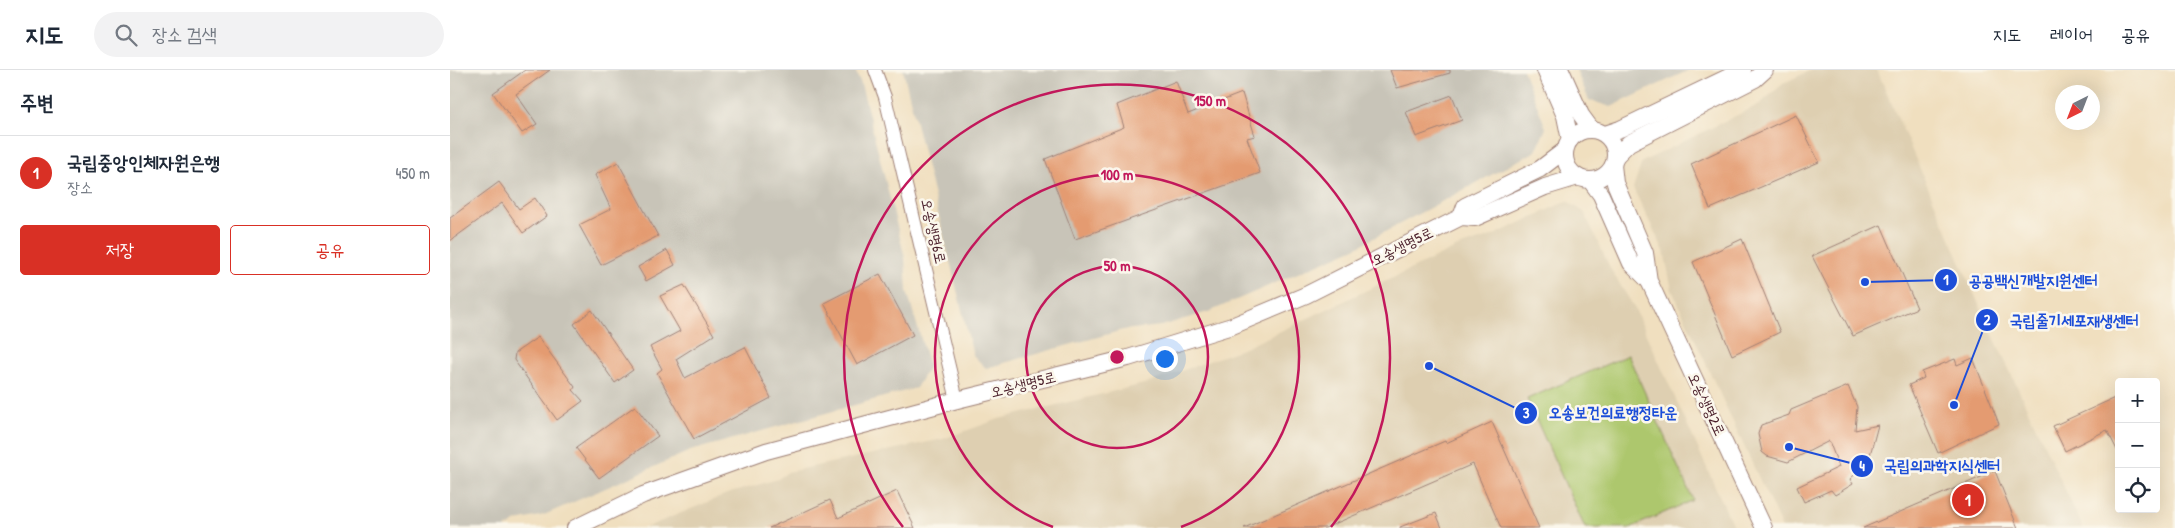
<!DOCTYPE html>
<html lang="ko">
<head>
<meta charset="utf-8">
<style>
	:root { --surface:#fff; --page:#f2f2f3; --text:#1f2937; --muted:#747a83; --line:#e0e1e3; --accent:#d93025 }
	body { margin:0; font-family:"Patrick Hand","Poor Story",sans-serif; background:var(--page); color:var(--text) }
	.controls { position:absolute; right:15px; bottom:15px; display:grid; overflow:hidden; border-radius:5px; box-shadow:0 5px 20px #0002 }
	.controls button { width:45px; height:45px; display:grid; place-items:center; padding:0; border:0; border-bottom:1px solid var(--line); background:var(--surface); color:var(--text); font:25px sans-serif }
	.compass { position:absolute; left:1605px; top:15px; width:45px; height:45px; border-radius:50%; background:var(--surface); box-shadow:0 5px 20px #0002; rotate:222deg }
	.you { position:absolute; left:714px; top:288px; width:18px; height:18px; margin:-12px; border:4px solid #fff; border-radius:50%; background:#1a73e8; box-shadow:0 0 0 8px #1a73e833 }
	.badge { display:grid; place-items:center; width:32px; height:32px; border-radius:50%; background:var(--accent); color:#fff; font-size:16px; font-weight:700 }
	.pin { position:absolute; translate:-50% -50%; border:2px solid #fff; box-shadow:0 1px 5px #0006 }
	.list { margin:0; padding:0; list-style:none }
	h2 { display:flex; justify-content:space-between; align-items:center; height:65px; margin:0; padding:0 20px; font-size:21px }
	h2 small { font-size:16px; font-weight:400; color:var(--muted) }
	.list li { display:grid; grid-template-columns:32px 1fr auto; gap:15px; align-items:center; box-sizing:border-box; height:75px; padding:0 20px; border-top:1px solid var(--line) }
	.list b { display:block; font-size:19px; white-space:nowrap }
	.list p { margin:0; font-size:16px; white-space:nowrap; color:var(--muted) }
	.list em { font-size:16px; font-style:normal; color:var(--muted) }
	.actions { display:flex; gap:10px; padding:15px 20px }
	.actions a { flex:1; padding:11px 0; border:1px solid var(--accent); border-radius:5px; text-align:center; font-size:18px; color:var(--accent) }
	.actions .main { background:var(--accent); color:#fff }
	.icon { flex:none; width:28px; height:28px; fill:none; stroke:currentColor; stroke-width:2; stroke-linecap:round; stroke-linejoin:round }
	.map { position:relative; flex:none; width:1725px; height:458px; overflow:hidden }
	header { display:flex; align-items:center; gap:30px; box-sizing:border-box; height:70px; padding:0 25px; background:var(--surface); border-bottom:1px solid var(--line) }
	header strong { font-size:24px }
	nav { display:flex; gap:28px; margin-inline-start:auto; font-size:18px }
	.search { width:350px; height:45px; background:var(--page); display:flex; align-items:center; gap:12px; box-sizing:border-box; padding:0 18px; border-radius:28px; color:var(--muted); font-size:19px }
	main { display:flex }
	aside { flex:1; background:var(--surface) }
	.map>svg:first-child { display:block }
</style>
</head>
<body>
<header>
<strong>지도</strong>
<div class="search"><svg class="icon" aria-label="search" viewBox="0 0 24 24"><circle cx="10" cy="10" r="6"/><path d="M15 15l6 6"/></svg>장소 검색</div>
<nav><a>지도</a><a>레이어</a><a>공유</a></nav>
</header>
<main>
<aside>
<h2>주변<small></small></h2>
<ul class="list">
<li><span class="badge">1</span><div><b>국립중앙인체자원은행</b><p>장소</p></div><em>450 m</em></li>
</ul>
<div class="actions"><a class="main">저장</a><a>공유</a></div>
</aside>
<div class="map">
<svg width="1725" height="458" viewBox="0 0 1725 458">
	<rect width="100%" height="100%" fill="#fbf7ec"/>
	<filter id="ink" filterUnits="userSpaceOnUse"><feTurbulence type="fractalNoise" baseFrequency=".02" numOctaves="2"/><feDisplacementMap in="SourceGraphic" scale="10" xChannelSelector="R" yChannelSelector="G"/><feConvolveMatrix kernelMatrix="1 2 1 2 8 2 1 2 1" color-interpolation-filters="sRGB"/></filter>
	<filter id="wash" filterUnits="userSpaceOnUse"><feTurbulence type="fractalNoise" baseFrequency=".0096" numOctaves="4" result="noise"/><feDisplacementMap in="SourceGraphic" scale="20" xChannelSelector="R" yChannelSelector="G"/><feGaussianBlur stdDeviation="1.12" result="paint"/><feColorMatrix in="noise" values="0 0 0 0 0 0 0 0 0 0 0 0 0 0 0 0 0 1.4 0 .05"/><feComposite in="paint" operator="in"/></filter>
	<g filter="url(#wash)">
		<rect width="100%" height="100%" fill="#f0dfbf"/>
		<g fill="#decfb1">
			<path d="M 1361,0 L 1427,0 L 1530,237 L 1633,458 L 1332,458 L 1222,220 L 1214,181 L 1183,118 L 1192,92 L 1310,34 L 1334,13 Z"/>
			<path d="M 1117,131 L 1134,142 L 1161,200 L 1184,237 L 1284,458 L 195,458 L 277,424 L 328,409 L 338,402 L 493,369 L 549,349 L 698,313 L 795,278 L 1008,177 L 1042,166 Z"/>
		</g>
		<g fill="#c8c4b8">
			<path d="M 0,0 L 405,0 L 411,14 L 455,188 L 457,221 L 479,296 L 466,318 L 240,381 L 94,445 L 67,451 L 55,458 L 0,458 Z"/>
			<path d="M 453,0 L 1073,0 L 1096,58 L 1086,81 L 903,179 L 761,241 L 711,256 L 673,260 L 536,298 L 523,285 Z"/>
			<path d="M 1126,0 L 1239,0 L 1161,37 L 1139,30 Z"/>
		</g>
		<path fill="#adc76d" stroke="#7c734c" d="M 1178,285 L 1243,430 L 1180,458 L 1135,458 L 1077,329 Z"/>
		<g id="blocks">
			<g fill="#e49b71">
				<path d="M 75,0 L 100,0 L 66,24 L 87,54 L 72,63 L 43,23 Z"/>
				<path d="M 940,0 L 1000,0 L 1000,3 L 947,18 Z"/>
				<path d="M 726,11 L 738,44 L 792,23 L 805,66 L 797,68 L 810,103 L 625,169 L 595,89 L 674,57 L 667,35 Z"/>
				<path d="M 1002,25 L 1012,50 L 966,67 L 956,42 Z"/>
				<path d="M 1346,45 L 1369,92 L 1260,139 L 1241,94 Z"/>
				<path d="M 168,92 L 208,166 L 151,195 L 129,155 L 161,139 L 145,105 Z"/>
				<path d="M 49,112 L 69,139 L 85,128 L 97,146 L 73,163 L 52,133 L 0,171 L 0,148 Z"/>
				<path d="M 1431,155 L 1467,238 L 1403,266 L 1362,186 Z"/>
				<path d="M 1292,169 L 1330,262 L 1282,285 L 1243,192 Z"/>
				<path d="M 217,180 L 225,195 L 196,211 L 188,197 Z"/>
				<path d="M 430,204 L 463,265 L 407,295 L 374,233 Z"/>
				<path d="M 234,215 L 264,265 L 226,289 L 235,308 L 295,277 L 321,328 L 244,369 L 207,303 L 212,299 L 200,277 L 230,261 L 210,226 Z"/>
				<path d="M 142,240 L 183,300 L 165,313 L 124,254 Z"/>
				<path d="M 88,267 L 125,317 L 123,320 L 133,331 L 107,350 L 64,290 L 65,283 Z"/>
				<path d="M 1523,288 L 1549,354 L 1488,383 L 1459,315 L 1474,308 L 1472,302 L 1505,289 L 1507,295 Z"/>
				<path d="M 1398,316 L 1407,337 L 1405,360 L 1428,355 L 1420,385 L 1413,397 L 1400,409 L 1403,414 L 1385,425 L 1381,420 L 1354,432 L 1347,417 L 1389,397 L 1379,371 L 1338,392 L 1317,386 L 1312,382 L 1308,364 L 1311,355 L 1339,345 L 1341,340 Z"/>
				<path d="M 1669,326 L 1669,384 L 1657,360 L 1615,381 L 1603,356 Z"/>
				<path d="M 185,336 L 208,366 L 149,408 L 126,378 Z"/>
				<path d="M 1042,352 L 1089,458 L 1051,458 L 1023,394 L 875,458 L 794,458 L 995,371 L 996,373 Z"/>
				<path d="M 1545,401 L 1568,458 L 1413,458 Z"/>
				<path d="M 447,421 L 465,458 L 319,458 L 380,430 L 388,448 Z"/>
				<path d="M 986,443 L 992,458 L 950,458 L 950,457 Z"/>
			</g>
		</g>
	</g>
	<g filter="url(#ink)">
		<use href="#blocks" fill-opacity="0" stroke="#9d7f75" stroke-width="1"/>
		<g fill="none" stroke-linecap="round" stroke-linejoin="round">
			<defs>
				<path id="minor" d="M 425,0 L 435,27 L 507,330"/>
				<g id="tertiary">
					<path d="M 1095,0 L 1115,46 L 1120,70"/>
					<path d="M 1111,0 L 1131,45 L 1142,60"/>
					<circle cx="1140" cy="85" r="25"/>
					<path d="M 1155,64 L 1170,59 L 1293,0"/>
					<path d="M 1165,87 L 1179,73 L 1305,9 L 1315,0"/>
					<path d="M 1163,95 L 1165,113 L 1195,183 L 1199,211 L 1314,458"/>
					<path d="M 1140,110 L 1151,125 L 1181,193 L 1199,211"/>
					<path d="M 1011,147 L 1015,136 L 1090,99 L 1115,80"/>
					<path d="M 125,458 L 193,425 L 316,381 L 507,330 L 678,288 L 782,256 L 856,225 L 1011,147 L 1025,148 L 1095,117 L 1128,107"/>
				</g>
			</defs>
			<use href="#minor" stroke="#9d7f75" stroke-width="14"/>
			<use href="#tertiary" stroke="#9d7f75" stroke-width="18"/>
			<use href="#minor" stroke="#fff" stroke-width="12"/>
			<use href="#tertiary" stroke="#fff" stroke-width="16"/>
		</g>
	</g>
	<g fill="none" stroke="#c2185b" stroke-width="2.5">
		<circle cx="667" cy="287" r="91"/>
		<path d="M603 457A182 182 0 1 1 731 457"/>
		<path d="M453 457A273 273 0 1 1 881 457"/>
	</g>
	<g text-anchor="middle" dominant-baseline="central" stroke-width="5" stroke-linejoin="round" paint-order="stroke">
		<g font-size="15" fill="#4a1f2b" stroke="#fbf7ec">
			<text transform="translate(484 161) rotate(77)">오송생명6로</text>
			<text transform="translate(952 176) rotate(-27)">오송생명5로</text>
			<text transform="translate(573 314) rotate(-14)">오송생명5로</text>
			<text transform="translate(1257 334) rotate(65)">오송생명2로</text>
		</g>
	</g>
	<circle cx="667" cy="287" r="8" fill="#c2185b" stroke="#fbf7ec" stroke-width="2.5"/>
	<g font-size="15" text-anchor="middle" font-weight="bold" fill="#c2185b" stroke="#fbf7ec" stroke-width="5" stroke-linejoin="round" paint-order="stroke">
		<text x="760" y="36">150 m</text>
		<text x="667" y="110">100 m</text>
		<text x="667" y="201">50 m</text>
	</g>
	<path fill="none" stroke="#1d4ed8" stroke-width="2" d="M1415 212L1496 210M1504 335L1537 250M979 296L1076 343M1339 377L1412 396"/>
	<g fill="#1d4ed8" stroke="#fbf7ec" stroke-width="2">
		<circle cx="1415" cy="212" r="5"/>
		<circle cx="1504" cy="335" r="5"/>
		<circle cx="979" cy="296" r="5"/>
		<circle cx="1339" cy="377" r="5"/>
		<circle cx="1496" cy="210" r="12"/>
		<circle cx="1537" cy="250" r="12"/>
		<circle cx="1076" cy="343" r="12"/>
		<circle cx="1412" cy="396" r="12"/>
	</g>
	<g font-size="15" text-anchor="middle" font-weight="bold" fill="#fff">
		<text x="1496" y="215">1</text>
		<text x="1537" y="255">2</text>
		<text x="1076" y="348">3</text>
		<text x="1412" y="401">4</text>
	</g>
	<g font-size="16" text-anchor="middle" font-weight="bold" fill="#1d4ed8" stroke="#fbf7ec" stroke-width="5" stroke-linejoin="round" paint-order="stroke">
		<text x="1583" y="216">공공백신개발지원센터</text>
		<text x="1624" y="256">국립줄기세포재생센터</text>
		<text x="1163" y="348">오송보건의료행정타운</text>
		<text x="1492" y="401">국립의과학지식센터</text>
	</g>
</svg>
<div class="controls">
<button>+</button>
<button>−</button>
<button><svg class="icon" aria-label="locate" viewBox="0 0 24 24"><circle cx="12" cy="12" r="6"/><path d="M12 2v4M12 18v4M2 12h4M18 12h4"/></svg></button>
</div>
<svg class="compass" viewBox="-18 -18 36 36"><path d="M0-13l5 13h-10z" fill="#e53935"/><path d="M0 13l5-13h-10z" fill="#747a83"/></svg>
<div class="you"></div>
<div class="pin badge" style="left:1518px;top:430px">1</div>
</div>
</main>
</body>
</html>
